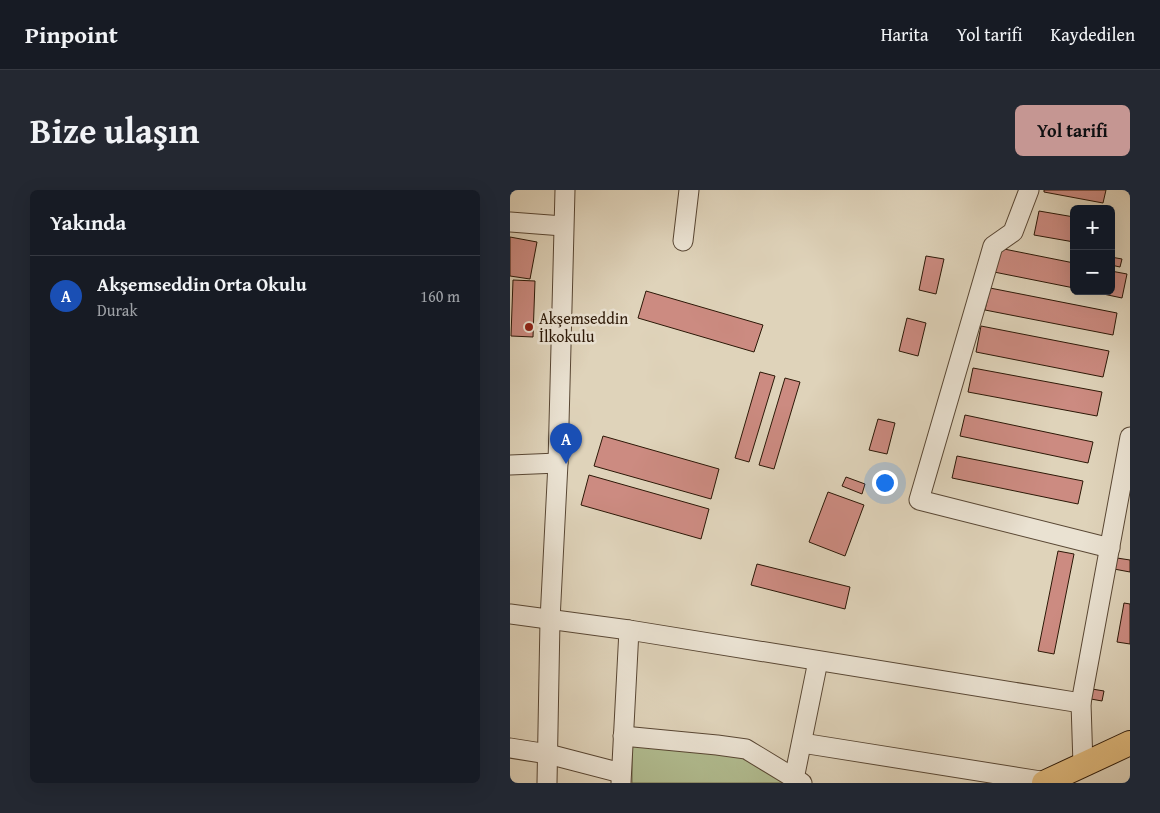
<!DOCTYPE html>
<html lang="tr">
<head>
<meta charset="utf-8">
<style>
	:root { --surface:#171b24; --page:#242831; --text:#f1f3f6; --muted:#9ea1a6; --line:#363941; --accent:#c59692 }
	body { margin:0; font-family:"Gentium Book Plus",serif; background:var(--page); color:var(--text) }
	.controls { position:absolute; right:15px; top:15px; display:grid; overflow:hidden; border-radius:8px; box-shadow:0 5px 20px #0002 }
	.controls button { width:45px; height:45px; display:grid; place-items:center; padding:0; border:0; border-bottom:1px solid var(--line); background:var(--surface); color:var(--text); font:25px sans-serif }
	.you { position:absolute; left:374px; top:292px; width:18px; height:18px; margin:-12px; border:4px solid #fff; border-radius:50%; background:#1a73e8; box-shadow:0 0 0 8px #1a73e833 }
	.badge { display:grid; place-items:center; width:32px; height:32px; border-radius:50%; background:var(--accent); color:#fff; font-size:16px; font-weight:700 }
	.pin { position:absolute; translate:-50% -41px; filter:drop-shadow(0 1px 2px #0008) }
	.pin::after { content:''; position:absolute; top:26px; width:18px; height:15px; background:inherit; clip-path:polygon(0 0,100% 0,50% 100%) }
	.list { margin:0; padding:0; list-style:none }
	h2 { display:flex; justify-content:space-between; align-items:center; height:65px; margin:0; padding:0 20px; font-size:21px }
	h2 small { font-size:16px; font-weight:400; color:var(--muted) }
	.list li { display:grid; grid-template-columns:32px 1fr auto; gap:15px; align-items:center; box-sizing:border-box; height:80px; padding:0 20px; border-top:1px solid var(--line) }
	.list b { display:block; font-size:19px; white-space:nowrap }
	.list p { margin:0; font-size:16px; white-space:nowrap; color:var(--muted) }
	.list em { font-size:16px; font-style:normal; color:var(--muted) }
	.map { position:relative; flex:none; width:620px; height:593px; overflow:hidden; border-radius:8px }
	header { display:flex; align-items:center; gap:30px; box-sizing:border-box; height:70px; padding:0 25px; background:var(--surface); border-bottom:1px solid var(--line) }
	header strong { font-size:24px }
	nav { display:flex; gap:28px; margin-inline-start:auto; font-size:18px }
	.intro { display:flex; align-items:center; justify-content:space-between; box-sizing:border-box; height:120px; padding:0 30px }
	h1 { margin:0; font-size:35px }
	.button { padding:12px 22px; border-radius:8px; background:var(--accent); color:#111; font-size:18px; font-weight:700 }
	main { display:flex; gap:30px; padding:0 30px }
	aside { flex:1; background:var(--surface); border-radius:8px; box-shadow:0 5px 20px #0002 }
	.map>svg:first-child { display:block }
</style>
</head>
<body>
<header>
<strong>Pinpoint</strong>
<nav><a>Harita</a><a>Yol tarifi</a><a>Kaydedilen</a></nav>
</header>
<div class="intro"><h1>Bize ulaşın</h1><a class="button">Yol tarifi</a></div>
<main>
<aside>
<h2>Yakında<small></small></h2>
<ul class="list">
<li><span class="badge" style="background:#1a4fb4">A</span><div><b>Akşemseddin Orta Okulu</b><p>Durak</p></div><em>160 m</em></li>
</ul>
</aside>
<div class="map">
<svg width="620" height="593" viewBox="0 0 620 593">
	<rect width="100%" height="100%" fill="#dfd3ba"/>
	<filter id="stains"><feTurbulence type="fractalNoise" baseFrequency=".004" numOctaves="4"/><feColorMatrix values="0 0 0 0 .2 0 0 0 0 .09 0 0 0 0 .02 0 0 0 .5 -.17"/></filter>
	<radialGradient id="worn" r=".72"><stop offset=".6" stop-color="#630" stop-opacity="0"/><stop offset="1" stop-color="#630" stop-opacity=".3"/></radialGradient>
	<path fill="#b1bc90" stroke="#6e6a4c" d="M 122,553 L 232,565 L 278,593 L 122,593 Z"/>
	<g fill="#cc8b81" stroke="#2c1807">
		<path d="M 534,0 L 596,0 L 593,13 L 534,2 Z"/>
		<path d="M 529,21 L 564,27 L 564,52 L 524,45 Z"/>
		<path d="M 0,47 L 27,52 L 20,89 L 0,86 Z"/>
		<path d="M 489,58 L 564,73 L 564,98 L 484,82 Z"/>
		<path d="M 416,66 L 434,69 L 426,104 L 409,100 Z"/>
		<path d="M 601,67 L 612,69 L 610,77 L 601,75 Z"/>
		<path d="M 601,81 L 617,84 L 612,108 L 579,101 L 601,101 Z"/>
		<path d="M 3,90 L 25,91 L 23,147 L 1,146 Z"/>
		<path d="M 480,98 L 607,123 L 603,145 L 475,120 Z"/>
		<path d="M 136,101 L 253,135 L 244,162 L 128,128 Z"/>
		<path d="M 397,128 L 416,133 L 408,166 L 389,161 Z"/>
		<path d="M 471,136 L 599,161 L 593,187 L 466,162 Z"/>
		<path d="M 463,178 L 592,202 L 587,226 L 458,202 Z"/>
		<path d="M 250,182 L 265,186 L 239,272 L 225,268 Z"/>
		<path d="M 275,188 L 290,192 L 264,279 L 249,275 Z"/>
		<path d="M 455,225 L 583,252 L 578,273 L 450,246 Z"/>
		<path d="M 368,229 L 385,233 L 377,264 L 359,260 Z"/>
		<path d="M 93,246 L 209,279 L 201,309 L 84,276 Z"/>
		<path d="M 447,266 L 573,291 L 568,314 L 442,288 Z"/>
		<path d="M 79,285 L 199,319 L 191,349 L 71,315 Z"/>
		<path d="M 336,287 L 355,294 L 352,304 L 332,296 Z"/>
		<path d="M 318,302 L 354,315 L 335,366 L 299,352 Z"/>
		<path d="M 548,361 L 564,364 L 544,464 L 528,461 Z"/>
		<path d="M 607,368 L 620,370 L 620,382 L 604,379 Z"/>
		<path d="M 247,374 L 340,397 L 335,419 L 241,395 Z"/>
		<path d="M 614,413 L 620,414 L 620,454 L 607,452 Z"/>
		<path d="M 582,499 L 594,501 L 592,511 L 581,509 Z"/>
	</g>
	<g fill="none" stroke-linecap="round" stroke-linejoin="round">
		<defs>
			<g id="minor">
				<path d="M 519,0 L 503,42 L 483,56 L 409,310 L 600,358"/>
				<path d="M 0,32 L 53,36"/>
				<path d="M 173,51 L 179,0"/>
				<path d="M 0,275 L 48,273"/>
				<path d="M 0,424 L 119,440 L 571,513"/>
				<path d="M 113,546 L 207,555 L 236,559 L 292,593"/>
				<path d="M 292,553 L 537,592"/>
				<path d="M 0,558 L 38,564 L 111,583"/>
				<path d="M 573,575 L 571,513 L 620,247"/>
				<path d="M 284,589 L 308,471"/>
				<path d="M 37,593 L 40,430 L 48,273 L 55,0"/>
				<path d="M 111,593 L 119,440"/>
			</g>
			<path id="major" d="M 534,593 L 620,553"/>
		</defs>
		<use href="#minor" stroke="#594734" stroke-width="21"/>
		<use href="#major" stroke="#2c1807" stroke-width="26"/>
		<use href="#minor" stroke="#eae2d2" stroke-width="19"/>
		<use href="#major" stroke="#e0ba7d" stroke-width="24"/>
	</g>
	<circle fill="#8f2418" stroke="#eae2d2" stroke-width="2" cx="19" cy="137" r="5"/>
	<g text-anchor="middle" dominant-baseline="central" stroke-width="5" stroke-linejoin="round" paint-order="stroke">
		<g font-size="16" fill="#2c1807" stroke="#eae2d2" text-anchor="start">
			<text x="29" y="128">Akşemseddin<tspan x="29" dy="18">İlkokulu</tspan></text>
		</g>
	</g>
	<rect width="100%" height="100%" filter="url(#stains)"/>
	<rect width="100%" height="100%" fill="url(#worn)"/>
</svg>
<div class="controls">
<button>+</button>
<button>−</button>
</div>
<div class="you"></div>
<div class="pin badge" style="left:56px;top:274px;background:#1a4fb4">A</div>
</div>
</main>
</body>
</html>
